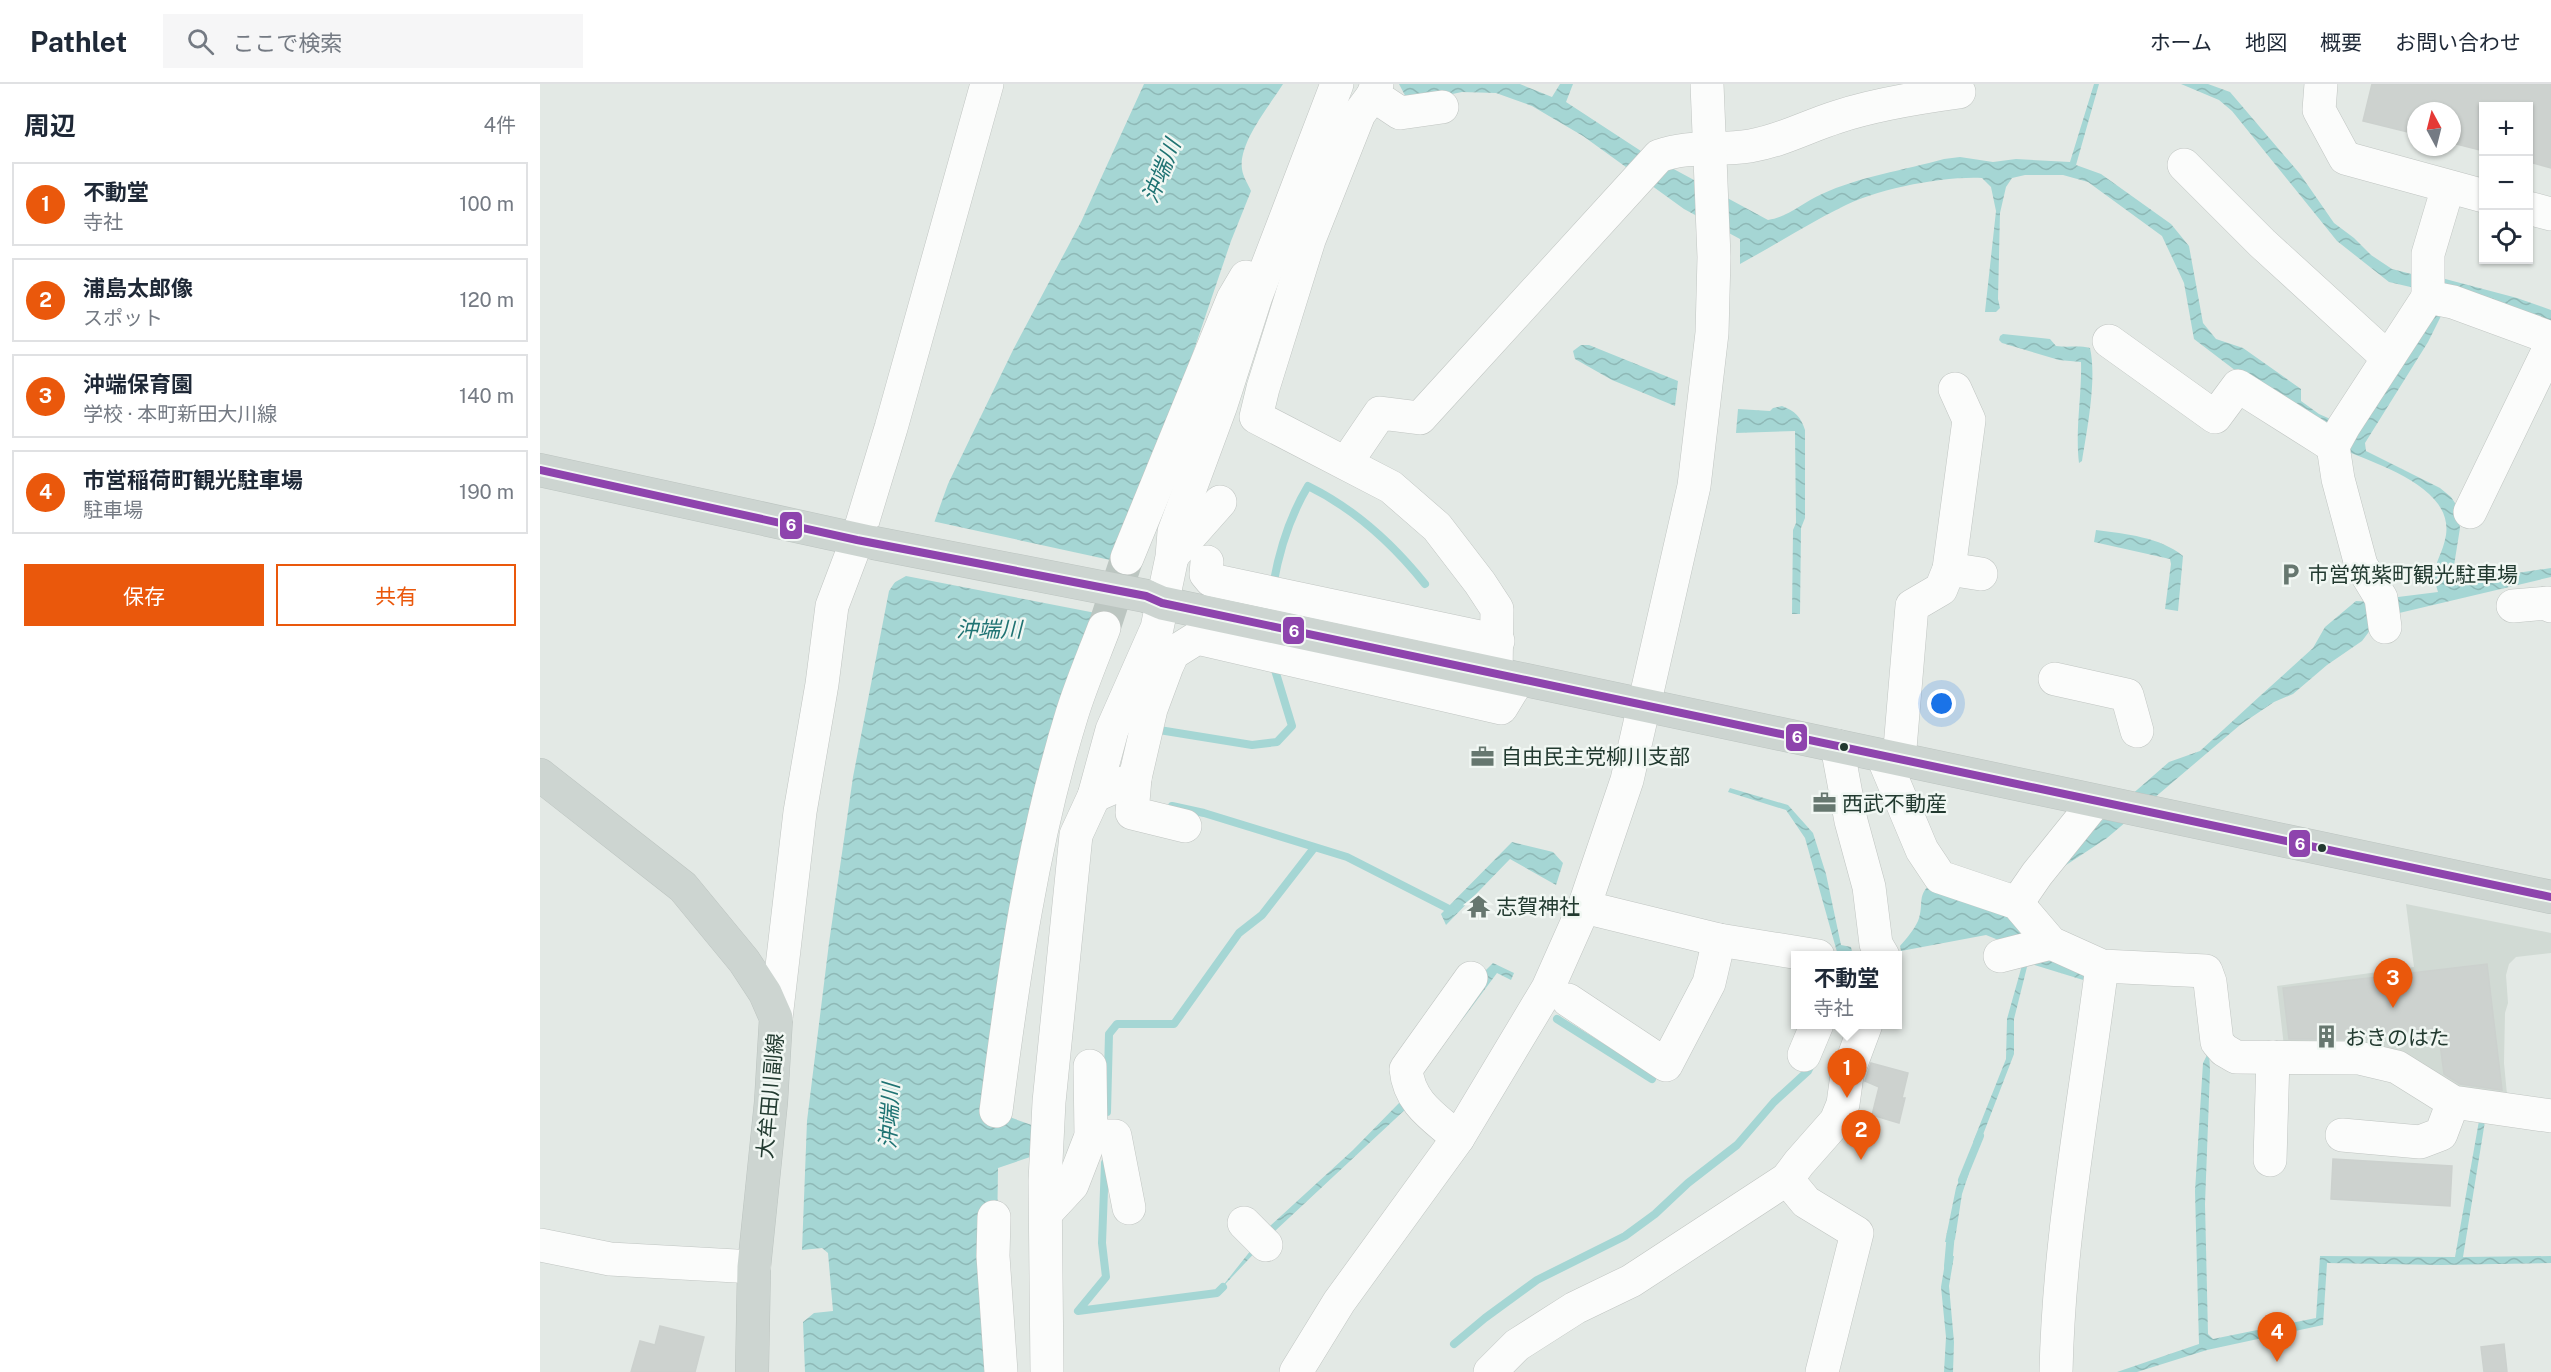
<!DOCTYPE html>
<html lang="ja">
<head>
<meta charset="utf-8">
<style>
	:root { --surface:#fff; --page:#f6f6f7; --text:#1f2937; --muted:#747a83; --line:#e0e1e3; --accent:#ea580c }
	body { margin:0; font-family:"Public Sans","Noto Sans JP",sans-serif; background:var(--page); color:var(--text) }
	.controls { position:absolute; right:18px; top:18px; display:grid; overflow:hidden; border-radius:0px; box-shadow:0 2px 4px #0004 }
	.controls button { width:54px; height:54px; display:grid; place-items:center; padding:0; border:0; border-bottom:2px solid var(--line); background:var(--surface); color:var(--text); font:30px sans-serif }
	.compass { position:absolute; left:1867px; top:18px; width:54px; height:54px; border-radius:50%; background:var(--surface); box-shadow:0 2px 4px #0004; rotate:353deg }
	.you { position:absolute; left:1402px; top:620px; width:21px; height:21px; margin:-15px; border:4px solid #fff; border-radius:50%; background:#1a73e8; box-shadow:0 0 0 9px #1a73e833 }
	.badge { display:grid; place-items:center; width:39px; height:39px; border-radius:50%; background:var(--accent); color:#fff; font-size:20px; font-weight:700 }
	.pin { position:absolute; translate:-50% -50px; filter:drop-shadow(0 2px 3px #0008) }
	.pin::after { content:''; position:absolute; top:32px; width:21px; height:18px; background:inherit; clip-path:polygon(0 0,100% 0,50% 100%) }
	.popup { position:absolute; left:1251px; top:867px; width:111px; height:78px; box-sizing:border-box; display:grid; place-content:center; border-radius:0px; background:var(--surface); filter:drop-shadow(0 2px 4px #0005); font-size:20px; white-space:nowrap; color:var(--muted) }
	.popup b { font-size:22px; color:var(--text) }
	.popup::after { content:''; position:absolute; left:50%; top:100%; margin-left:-12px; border:12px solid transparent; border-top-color:var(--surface) }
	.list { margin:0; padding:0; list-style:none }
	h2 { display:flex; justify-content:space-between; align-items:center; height:78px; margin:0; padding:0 24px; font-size:26px }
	h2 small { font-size:20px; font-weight:400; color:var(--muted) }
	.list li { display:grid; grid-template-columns:39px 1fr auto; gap:18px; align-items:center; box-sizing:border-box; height:84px; margin:0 12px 12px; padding:0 12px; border:2px solid var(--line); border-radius:0px }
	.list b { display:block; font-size:22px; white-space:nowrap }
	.list p { margin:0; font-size:20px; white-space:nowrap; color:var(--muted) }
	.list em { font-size:20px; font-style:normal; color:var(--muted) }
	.actions { display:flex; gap:12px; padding:18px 24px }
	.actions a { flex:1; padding:14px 0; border:2px solid var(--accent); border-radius:0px; text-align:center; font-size:21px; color:var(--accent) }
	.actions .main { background:var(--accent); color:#fff }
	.icon { flex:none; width:33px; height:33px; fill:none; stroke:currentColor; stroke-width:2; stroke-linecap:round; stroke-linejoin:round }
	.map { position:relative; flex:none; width:2011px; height:1288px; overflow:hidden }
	header { display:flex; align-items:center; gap:36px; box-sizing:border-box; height:84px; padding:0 30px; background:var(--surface); border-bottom:2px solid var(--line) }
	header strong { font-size:28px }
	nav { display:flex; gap:33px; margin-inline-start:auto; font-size:21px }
	.search { width:420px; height:54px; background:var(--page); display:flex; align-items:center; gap:15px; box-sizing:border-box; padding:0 21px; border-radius:0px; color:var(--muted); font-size:22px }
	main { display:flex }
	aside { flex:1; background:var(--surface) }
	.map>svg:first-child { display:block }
</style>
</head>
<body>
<header>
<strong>Pathlet</strong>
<div class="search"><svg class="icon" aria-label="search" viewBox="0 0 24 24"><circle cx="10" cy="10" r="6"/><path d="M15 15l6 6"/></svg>ここで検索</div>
<nav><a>ホーム</a><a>地図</a><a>概要</a><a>お問い合わせ</a></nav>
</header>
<main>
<aside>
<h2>周辺<small>4件</small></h2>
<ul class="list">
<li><span class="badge">1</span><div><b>不動堂</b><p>寺社</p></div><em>100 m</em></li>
<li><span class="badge">2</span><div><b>浦島太郎像</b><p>スポット</p></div><em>120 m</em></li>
<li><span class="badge">3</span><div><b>沖端保育園</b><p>学校 · 本町新田大川線</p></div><em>140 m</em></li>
<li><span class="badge">4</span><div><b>市営稲荷町観光駐車場</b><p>駐車場</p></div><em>190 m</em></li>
</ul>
<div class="actions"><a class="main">保存</a><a>共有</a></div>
</aside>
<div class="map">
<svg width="2011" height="1288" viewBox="0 0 2011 1288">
	<defs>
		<pattern id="water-waves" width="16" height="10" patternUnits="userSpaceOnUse" patternTransform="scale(1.5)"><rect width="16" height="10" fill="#a5d6d4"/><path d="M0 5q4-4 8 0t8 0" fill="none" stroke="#8eb8b6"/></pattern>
	</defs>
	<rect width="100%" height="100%" fill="#e3e9e5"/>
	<path fill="#d1dad4" d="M 1866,820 L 2011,849 L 2011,869 L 1976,873 L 1969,880 L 1966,891 L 1968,919 L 1965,929 L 1964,979 L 1968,1021 L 1745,971 L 1737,902 L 1874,883 Z"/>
	<g fill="url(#water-waves)">
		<path d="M 604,0 L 743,0 C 730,21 698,59 702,85 C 703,93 708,100 711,107 L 691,157 L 552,565 L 458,1029 L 503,1045 L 502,1069 L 458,1084 L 457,1152 L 464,1288 L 265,1288 L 263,1238 L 274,1229 L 293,1227 L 288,1169 L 282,1164 L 262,1166 L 267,1037 L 289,859 L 313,693 L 349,507 L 394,439 L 408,400 L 473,266 L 541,138 Z"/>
		<path d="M 859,0 L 980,0 L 1012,13 L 1020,0 L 1033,0 L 1026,18 L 1104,69 L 1228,136 C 1249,133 1263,118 1282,110 C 1318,93 1365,86 1404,75 L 1420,73 L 1453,78 L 1476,75 L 1530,78 L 1554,0 L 1559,0 L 1536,81 L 1561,90 L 1631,140 L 1649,162 L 1663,239 L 1676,255 L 1703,264 L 1761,305 L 1761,317 L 1779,330 L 1797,338 L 1788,351 L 1721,306 L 1654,255 L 1644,199 L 1622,152 L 1548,98 L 1523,91 L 1485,91 L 1472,94 L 1466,103 L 1460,129 L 1458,215 L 1460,224 L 1456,228 L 1445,228 L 1456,127 L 1451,103 L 1442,94 C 1402,92 1336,105 1300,124 C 1266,141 1233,162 1200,180 L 1200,155 L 1144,125 L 1043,52 L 992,22 L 956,9 L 922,8 L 869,19 Z"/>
		<path d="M 1641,0 L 1668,0 L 1690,8 L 1760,90 L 1794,139 L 1814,154 L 1831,171 L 1852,185 L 1879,192 L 1879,205 L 1849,198 L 1797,157 L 1692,27 L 1679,16 Z"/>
		<path d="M 1894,192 L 1977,214 L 2011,226 L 2011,246 L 1902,230 L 1888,258 L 1825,359 L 1826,367 L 1900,404 L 1911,413 L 1917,422 L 1920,444 L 1912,494 L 1923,497 L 2011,484 L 2011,493 L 1855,530 L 1850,514 L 1898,508 C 1889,481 1902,475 1906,451 C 1913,403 1838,381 1804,366 Z"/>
		<path d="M 1463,250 L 1510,255 L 1516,262 C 1528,264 1538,261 1550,264 C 1557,295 1547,346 1542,377 L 1539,379 C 1535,346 1542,311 1541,278 L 1519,276 L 1462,259 L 1459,256 L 1460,252 Z"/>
		<path d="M 1041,261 L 1049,261 L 1138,297 L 1135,322 L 1072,296 L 1035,275 L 1033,267 Z"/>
		<path d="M 1242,322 C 1255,327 1261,333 1265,346 L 1265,434 L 1261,444 L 1260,530 L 1252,530 L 1253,446 L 1256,439 L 1255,347 L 1196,349 L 1198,325 L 1230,327 L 1233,324 Z"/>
		<path d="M 1556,446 C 1586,450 1620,453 1643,472 L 1638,527 L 1625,525 L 1631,480 L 1630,475 L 1554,458 Z"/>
		<path d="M 1816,517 L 1834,518 L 1831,545 L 1822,557 L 1787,581 L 1753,610 L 1734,618 L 1700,641 L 1567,754 L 1514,789 L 1550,747 L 1629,678 L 1660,667 L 1720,612 L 1773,564 L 1785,543 Z"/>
		<path d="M 1190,704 L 1248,721 L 1273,749 L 1286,790 L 1301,861 L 1311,863 L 1312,868 L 1297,868 L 1265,754 L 1246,726 L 1188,708 Z"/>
		<path d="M 972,758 L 1013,768 L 1023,779 L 1016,801 L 970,775 L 906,841 L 901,830 Z"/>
		<path d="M 1394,798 L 1467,822 L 1549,885 L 1553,899 L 1488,879 L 1474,935 L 1474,970 L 1439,1061 L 1433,1058 L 1466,975 L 1467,935 L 1484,874 L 1476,863 L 1446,851 L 1361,867 L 1360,862 C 1366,855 1374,846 1378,837 C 1385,820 1375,810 1394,798 Z"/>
		<path d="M 953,879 L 974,889 L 971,896 L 957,889 L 925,932 L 892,972 L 937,895 Z"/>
		<path d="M 1669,967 L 1670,987 L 1665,1120 L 1668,1250 L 1673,1255 L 1776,1234 L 1780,1172 L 1915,1173 L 1940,1031 L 1946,1031 L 1923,1173 L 2011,1172 L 2011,1179 L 1901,1181 L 1787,1179 L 1783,1241 L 1667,1266 L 1597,1288 L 1577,1288 L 1659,1260 L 1655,1107 L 1663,979 Z"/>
		<path d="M 861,1017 L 869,1022 L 735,1147 L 677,1209 L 730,1142 L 813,1066 Z"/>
		<path d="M 1423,1087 L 1429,1089 L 1422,1110 L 1415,1155 L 1413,1158 L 1405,1158 L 1416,1104 Z"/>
		<path d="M 1414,1172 L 1409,1202 L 1414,1258 L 1413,1288 L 1404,1288 L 1406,1253 L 1401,1203 L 1406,1173 Z"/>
	</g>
	<path fill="#e3e9e5" d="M 392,437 L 584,479 L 566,531 L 366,492 L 350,501 Z"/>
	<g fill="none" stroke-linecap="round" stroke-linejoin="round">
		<g stroke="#a5d6d4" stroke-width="8">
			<path d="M 733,502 C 739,467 750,432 768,402 C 815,425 853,460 885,500"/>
			<path d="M 613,645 L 712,661 L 737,658 L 752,642 L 735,586"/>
			<path d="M 632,722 L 664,729 L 807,773 L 913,827"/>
			<path d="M 1017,935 L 1112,995"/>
			<path d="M 567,1028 L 569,950 L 577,940 L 634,940 L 699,849 L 722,831 L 774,764"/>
			<path d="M 565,1079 L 562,1159 L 566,1193 L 538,1227 L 677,1209 L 683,1203"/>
			<path d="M 1422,1096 L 1440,1052"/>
			<path d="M 1408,1182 L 1411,1149"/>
			<path d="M 914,1260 L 945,1234 L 997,1196 L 1085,1152 L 1115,1130 L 1148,1099 L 1197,1061 L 1234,1018 L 1268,987 L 1272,979"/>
		</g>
	</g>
	<g fill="#cdd2cf" stroke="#ccd1ce" stroke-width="1.5">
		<path d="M 1832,0 L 2011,0 L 2011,84 L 1989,78 L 1989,22 L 1944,22 L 1944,67 L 1912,59 L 1912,27 L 1876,27 L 1876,50 L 1823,37 Z"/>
		<path d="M 1947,880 L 1962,1006 L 1920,1000 L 1904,990 L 1898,944 L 1809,955 L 1749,955 L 1743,904 Z"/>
		<path d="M 1331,979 L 1368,989 L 1362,1014 L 1365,1014 L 1359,1039 L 1332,1031 L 1339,1003 L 1325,997 Z"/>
		<path d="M 1793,1075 L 1912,1082 L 1910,1122 L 1791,1115 Z"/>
		<path d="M 120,1242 L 164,1253 L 155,1288 L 91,1288 L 100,1257 L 115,1261 Z"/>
		<path d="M 1964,1260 L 1967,1288 L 1944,1288 L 1941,1263 Z"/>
	</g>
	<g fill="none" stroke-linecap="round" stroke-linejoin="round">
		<path stroke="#bcc6c1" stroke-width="33" stroke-dasharray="33 16" stroke-linecap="butt" d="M 564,544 L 587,474"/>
		<defs>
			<g id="minor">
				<path d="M 837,0 L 833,11 L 819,30 L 769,156 L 723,304 L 716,333 L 851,403 L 897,443 L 940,499 L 957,525 L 956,591"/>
				<path d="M 1781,0 L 1779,26 L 1805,74 L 1944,112"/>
				<path d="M 833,11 L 860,29 L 902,23"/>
				<path d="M 1644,81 L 1722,159 L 1848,274"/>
				<path d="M 1988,124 L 2011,130"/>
				<path d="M 1888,213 L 1888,170 L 1908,103"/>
				<path d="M 1569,257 L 1675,333 L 1698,302 L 1793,362"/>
				<path d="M 806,379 L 840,329 L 880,334 L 1119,72 C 1149,61 1179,67 1210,62 C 1241,57 1268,42 1297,33 C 1333,21 1382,13 1419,8"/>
				<path d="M 1930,428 L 2011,261"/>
				<path d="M 633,471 L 680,418"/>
				<path d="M 587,474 L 693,215 L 706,193"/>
				<path d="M 667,478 L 666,490 L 671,496 L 958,557"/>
				<path d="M 1409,485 L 1441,490"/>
				<path d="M 1973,522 L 2008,519 L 2011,522"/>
				<path d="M 1845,543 L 1841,514 L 1821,481 L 1798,395 L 1793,362 L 1804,342 L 1888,213 L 1913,218 L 2011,254"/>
				<path d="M 1515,595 L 1587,611 L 1597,647"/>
				<path d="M 1297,662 L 1311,737 L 1329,803 L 1336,860 L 1343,872"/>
				<path d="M 1343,673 L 1382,766 L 1400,793 L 1477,819 L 1511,859 L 1562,882 L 1666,887 L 1670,898 L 1677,958 L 1684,966 L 1696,973 L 1819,974 L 1857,983 L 1913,1018 L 2011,1032"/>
				<path d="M 1359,676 L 1372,522 L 1401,505 L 1409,485 L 1429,336 L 1415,305"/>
				<path d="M 595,694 L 592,729 L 645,742"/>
				<path d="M 554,712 L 595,694 L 611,625 L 627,582 L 633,569 L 657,554 L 961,624 L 978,596"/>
				<path d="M 1477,819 L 1497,790 L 1555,718"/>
				<path d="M 1044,823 L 1179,856 L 1278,872"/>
				<path d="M 1460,872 L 1511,859"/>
				<path d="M 1028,916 L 1126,981 L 1169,899 L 1179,856"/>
				<path d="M 236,934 L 260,728 L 282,600 L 292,522 L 317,456 L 351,344 L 447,0"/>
				<path d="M 1264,971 L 1277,940"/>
				<path d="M 456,1027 C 473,894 492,759 532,630 C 541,601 553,573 564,544"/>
				<path d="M 1802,1051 L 1880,1058 L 1901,1050 L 1913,1018"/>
				<path d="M 551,1052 L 575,1052 L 589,1124"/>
				<path d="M 918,1054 C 894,1033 869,1019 866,985 L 931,894"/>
				<path d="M 1730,1076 L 1733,973"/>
				<path d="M 1247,1095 L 1266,1118 L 1317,1149 L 1282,1288"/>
				<path d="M 506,1129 L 532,1101 L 551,1052 L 550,982"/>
				<path d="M 454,1133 L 453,1172 L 461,1288"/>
				<path d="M 704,1139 L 726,1161"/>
				<path d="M 0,1161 L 70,1175 L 214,1183"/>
				<path d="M 507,1288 L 505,1097 L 509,1018 L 536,751 L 554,712 L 572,646 L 617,544 L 632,473 L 634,448 L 681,321 L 716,212 L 797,0"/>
				<path d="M 756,1288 L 799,1218 L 918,1054 L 1008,904 L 1044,823 L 1087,696 L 1154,402 L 1172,249 L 1174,173 L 1167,0"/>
				<path d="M 950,1288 L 977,1261 L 1035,1224 L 1091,1197 L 1247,1095 L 1259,1079 L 1296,1037 L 1303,1020 L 1307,991 L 1326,940"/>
				<path d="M 1516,1288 C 1519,1151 1545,1017 1562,882"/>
			</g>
			<g id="major">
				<path d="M 0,386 L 334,459"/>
				<path d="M 606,512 L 622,519 L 2011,813"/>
				<path d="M 0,691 L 143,803 L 204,877 L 225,909 L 236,934 L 231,1018 L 214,1183 L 212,1288"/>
			</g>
		</defs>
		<use href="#minor" stroke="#c0c5c2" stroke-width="34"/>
		<use href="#major" stroke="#bcc4c0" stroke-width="34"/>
		<use href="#minor" stroke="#fbfcfb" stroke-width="33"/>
		<use href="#major" stroke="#cdd5d1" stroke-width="33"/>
		<defs>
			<path id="major-bridge" d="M 334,459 L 606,512"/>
		</defs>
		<use href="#major-bridge" stroke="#bcc4c0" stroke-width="34" stroke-linecap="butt"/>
		<use href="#major-bridge" stroke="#cdd5d1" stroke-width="33"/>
		<defs>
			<path id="bus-1" d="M 0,386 L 317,456 L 606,512 L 622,519 L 2011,813"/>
		</defs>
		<use href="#bus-1" stroke="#f1f7f3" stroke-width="12"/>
		<use href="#bus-1" stroke="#8e44ad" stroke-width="8"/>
	</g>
	<defs>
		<symbol id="parking-bare" viewBox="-9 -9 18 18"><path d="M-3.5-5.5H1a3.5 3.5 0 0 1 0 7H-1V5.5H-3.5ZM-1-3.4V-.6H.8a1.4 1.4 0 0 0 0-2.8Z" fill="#66776f" stroke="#f1f7f3" stroke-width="2.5" paint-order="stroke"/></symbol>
		<symbol id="office-bare" viewBox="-9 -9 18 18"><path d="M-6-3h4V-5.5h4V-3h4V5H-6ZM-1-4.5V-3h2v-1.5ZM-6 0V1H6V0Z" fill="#66776f" stroke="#f1f7f3" stroke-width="2.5" paint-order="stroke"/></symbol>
		<symbol id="temple-bare" viewBox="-9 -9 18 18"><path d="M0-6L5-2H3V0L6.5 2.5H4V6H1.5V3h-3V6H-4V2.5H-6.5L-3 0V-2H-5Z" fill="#66776f" stroke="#f1f7f3" stroke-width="2.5" paint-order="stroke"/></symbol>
		<symbol id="building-bare" viewBox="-9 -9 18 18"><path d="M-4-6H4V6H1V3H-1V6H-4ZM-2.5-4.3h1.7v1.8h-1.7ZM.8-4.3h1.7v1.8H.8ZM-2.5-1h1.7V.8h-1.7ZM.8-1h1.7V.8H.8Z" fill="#66776f" stroke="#f1f7f3" stroke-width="2.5" paint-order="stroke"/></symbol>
	</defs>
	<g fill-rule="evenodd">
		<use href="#parking-bare" x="1734" y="474" width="33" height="33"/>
		<use href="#office-bare" x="926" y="656" width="33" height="33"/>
		<use href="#office-bare" x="1268" y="702" width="33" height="33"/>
		<use href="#temple-bare" x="922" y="806" width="33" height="33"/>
		<use href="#building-bare" x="1770" y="936" width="33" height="33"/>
	</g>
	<g fill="#223a30" stroke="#f1f7f3" stroke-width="2">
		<circle cx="1304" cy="663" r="5"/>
		<circle cx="1782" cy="764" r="5"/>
	</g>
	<g text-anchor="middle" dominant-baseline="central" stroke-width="5" stroke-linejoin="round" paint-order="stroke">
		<g font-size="21" fill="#223a30" stroke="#f1f7f3" text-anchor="start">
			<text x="1768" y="490">市営筑紫町観光駐車場</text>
			<text x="961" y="672">自由民主党柳川支部</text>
			<text x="1302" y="719">西武不動産</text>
			<text x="956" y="822">志賀神社</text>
			<text x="1805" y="953">おきのはた</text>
		</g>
		<g font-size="21" fill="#223a30" stroke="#f1f7f3">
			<text transform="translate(230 1012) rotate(-85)">大牟田川副線</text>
		</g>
		<g font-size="22" font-style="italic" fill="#1f7373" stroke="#f1f7f3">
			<text transform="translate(621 87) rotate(-68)">沖端川</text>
			<text x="449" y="545">沖端川</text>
			<text transform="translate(349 1032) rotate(-87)">沖端川</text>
		</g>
	</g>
	<g stroke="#f1f7f3" stroke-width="2">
		<rect x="239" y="427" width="24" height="29" rx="6" fill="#8e44ad"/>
		<rect x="742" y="532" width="23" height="29" rx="6" fill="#8e44ad"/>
		<rect x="1245" y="639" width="23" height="29" rx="6" fill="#8e44ad"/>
		<rect x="1748" y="745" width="23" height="29" rx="6" fill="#8e44ad"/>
	</g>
	<g font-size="16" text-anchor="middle" font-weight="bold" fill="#fff">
		<text x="251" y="447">6</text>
		<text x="754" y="553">6</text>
		<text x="1257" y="659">6</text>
		<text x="1760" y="766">6</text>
	</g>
</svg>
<div class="controls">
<button>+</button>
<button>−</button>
<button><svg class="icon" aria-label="locate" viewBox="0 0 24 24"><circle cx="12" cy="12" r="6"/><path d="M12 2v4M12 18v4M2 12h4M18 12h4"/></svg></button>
</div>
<svg class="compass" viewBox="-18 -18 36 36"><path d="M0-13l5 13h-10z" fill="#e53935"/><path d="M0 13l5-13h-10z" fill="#747a83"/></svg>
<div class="you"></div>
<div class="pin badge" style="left:1307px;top:1014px">1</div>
<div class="popup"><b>不動堂</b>寺社</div>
<div class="pin badge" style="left:1321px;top:1076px">2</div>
<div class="pin badge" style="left:1853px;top:924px">3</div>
<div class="pin badge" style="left:1737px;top:1278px">4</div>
</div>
</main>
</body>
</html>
